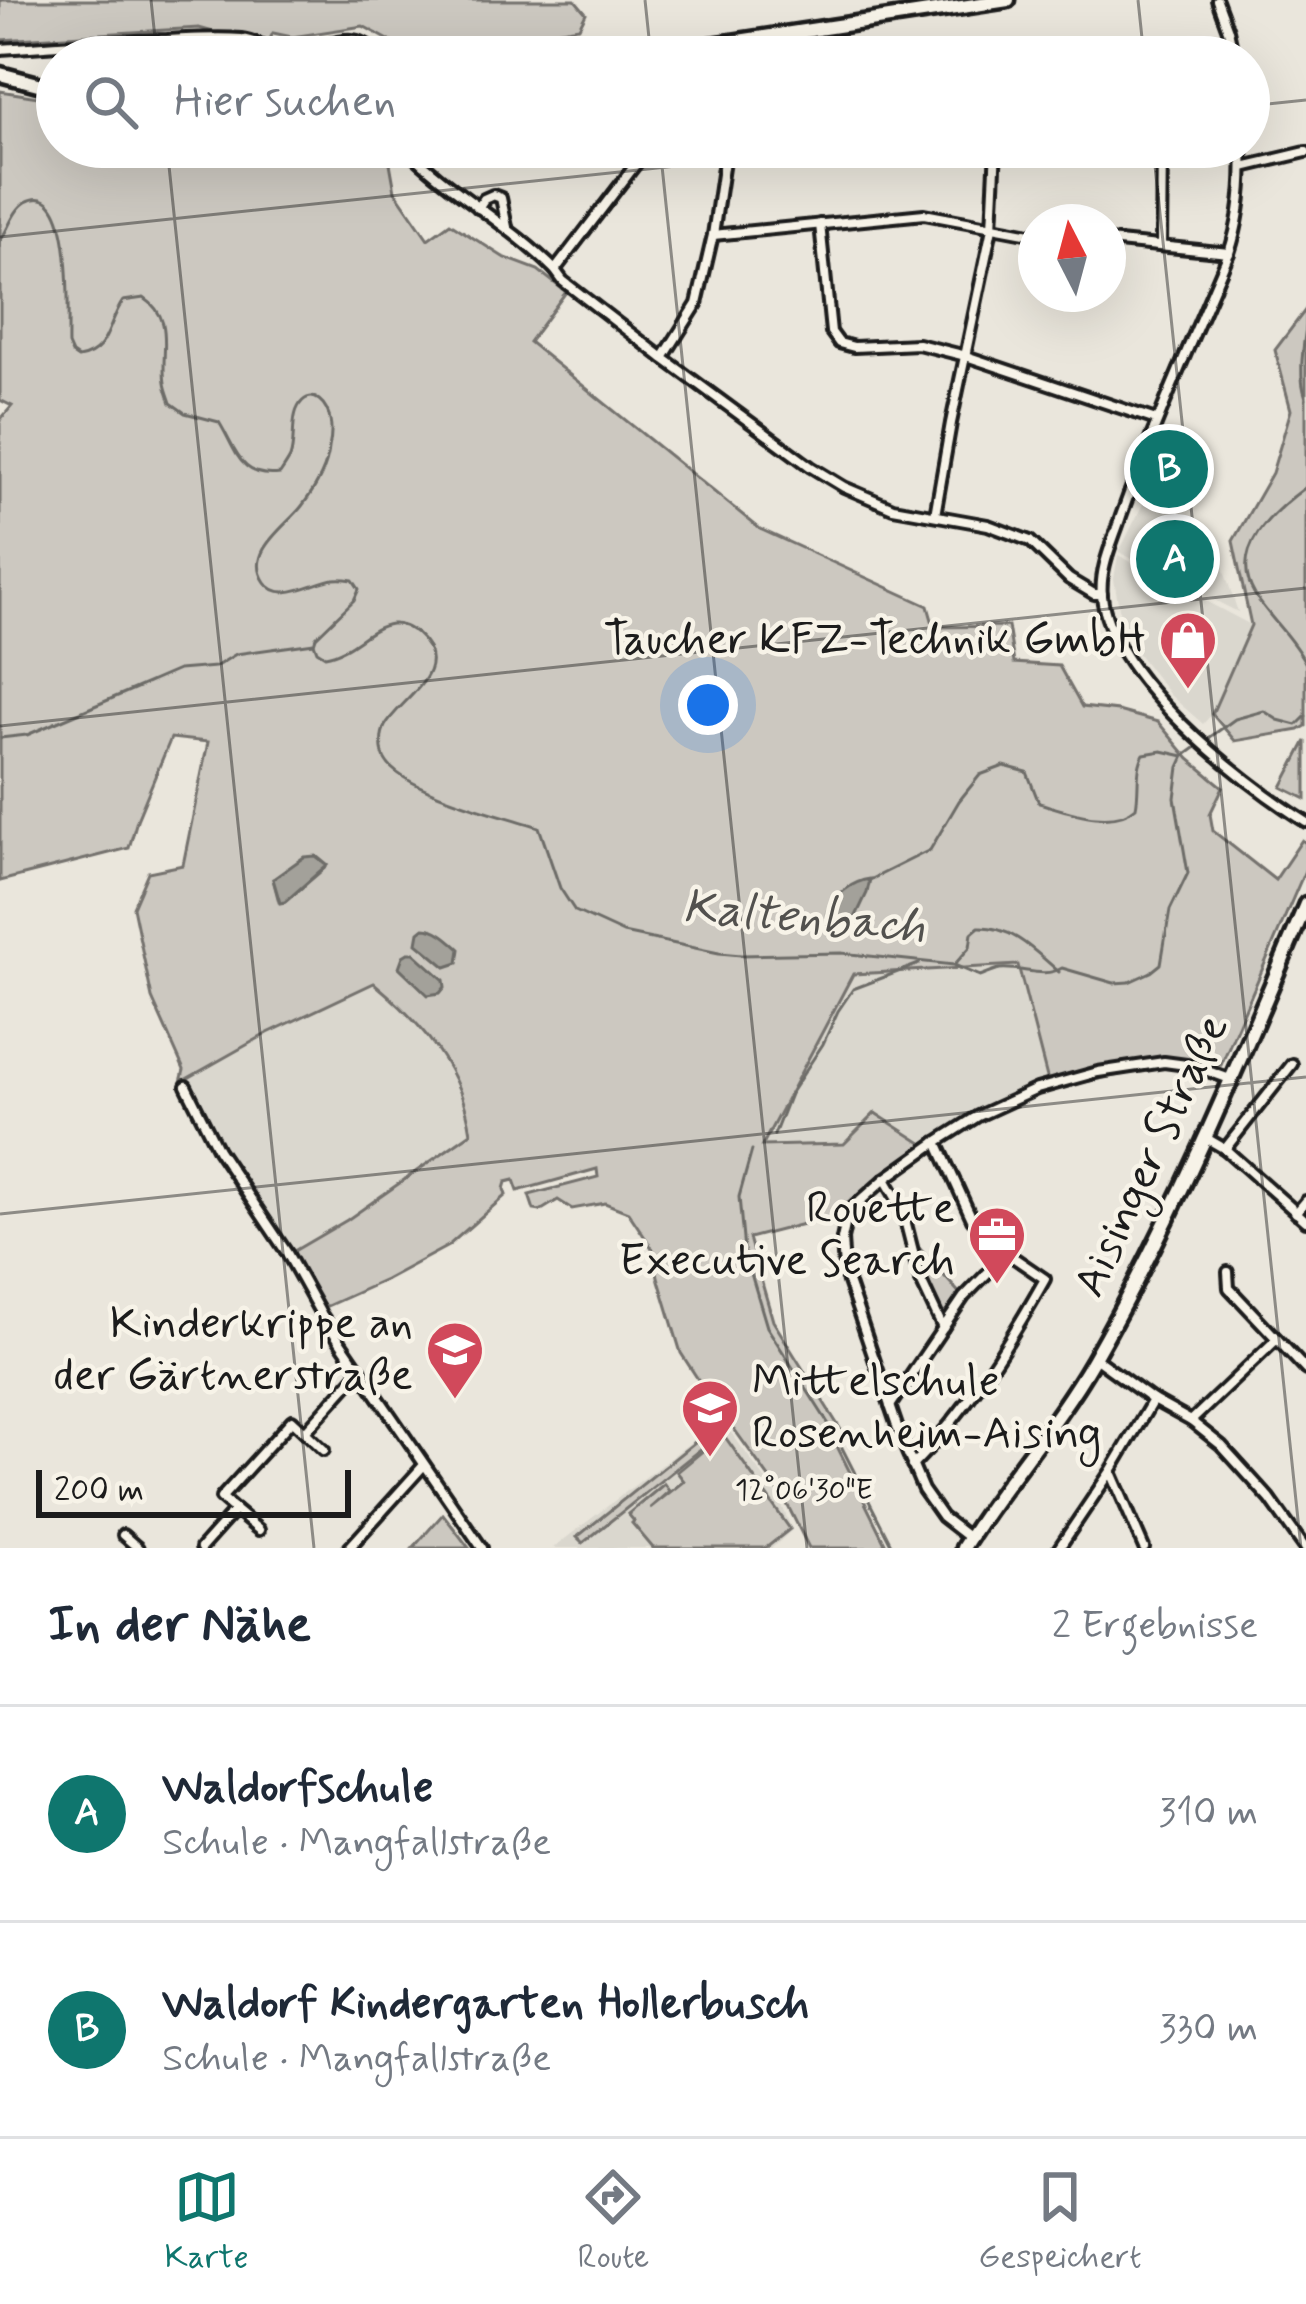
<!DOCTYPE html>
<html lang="de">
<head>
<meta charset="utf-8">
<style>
	:root { --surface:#fff; --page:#f2f2f3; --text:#1f2937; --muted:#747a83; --line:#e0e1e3; --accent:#0f766e }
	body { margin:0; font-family:Mynerve,sans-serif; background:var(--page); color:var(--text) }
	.compass { position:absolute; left:1018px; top:204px; width:108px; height:108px; border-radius:50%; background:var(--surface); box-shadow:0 12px 48px #0002; rotate:354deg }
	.scale { position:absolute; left:36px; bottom:30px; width:315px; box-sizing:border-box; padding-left:12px; border:6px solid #1c1c1c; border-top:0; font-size:33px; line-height:42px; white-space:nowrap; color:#1c1c1c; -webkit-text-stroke:9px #f7f3e8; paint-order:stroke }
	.you { position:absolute; left:708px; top:705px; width:42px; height:42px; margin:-30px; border:9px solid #fff; border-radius:50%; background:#1a73e8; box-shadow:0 0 0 18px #1a73e833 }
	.badge { display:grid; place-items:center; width:78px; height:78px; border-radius:50%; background:var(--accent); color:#fff; font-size:39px; font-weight:700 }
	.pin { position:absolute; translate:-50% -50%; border:6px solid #fff; box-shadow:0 3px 12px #0006 }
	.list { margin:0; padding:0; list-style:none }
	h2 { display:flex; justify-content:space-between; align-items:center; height:156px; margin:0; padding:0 48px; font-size:51px }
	h2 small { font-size:39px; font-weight:400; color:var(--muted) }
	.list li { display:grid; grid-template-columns:78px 1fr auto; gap:36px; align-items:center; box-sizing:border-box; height:216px; padding:0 48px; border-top:3px solid var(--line) }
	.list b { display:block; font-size:45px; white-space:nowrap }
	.list p { margin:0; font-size:39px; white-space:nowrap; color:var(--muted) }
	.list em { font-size:39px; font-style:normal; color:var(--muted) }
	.icon { flex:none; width:66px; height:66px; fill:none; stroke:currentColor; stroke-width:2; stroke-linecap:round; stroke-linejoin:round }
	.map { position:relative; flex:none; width:1306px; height:1548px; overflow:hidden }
	.search { position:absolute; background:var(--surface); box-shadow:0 12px 48px #0002; left:36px; right:36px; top:36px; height:132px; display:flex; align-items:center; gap:30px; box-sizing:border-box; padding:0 42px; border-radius:66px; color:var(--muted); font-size:45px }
	.sheet { height:588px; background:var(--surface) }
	nav { display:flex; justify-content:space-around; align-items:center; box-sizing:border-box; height:168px; border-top:3px solid var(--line); background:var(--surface); font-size:33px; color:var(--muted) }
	nav a { display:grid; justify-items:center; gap:6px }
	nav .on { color:var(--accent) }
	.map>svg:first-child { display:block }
</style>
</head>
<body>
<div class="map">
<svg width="1306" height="1548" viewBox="0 0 1306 1548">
	<rect width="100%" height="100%" fill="#eae6dc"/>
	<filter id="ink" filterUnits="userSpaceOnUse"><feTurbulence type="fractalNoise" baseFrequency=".00833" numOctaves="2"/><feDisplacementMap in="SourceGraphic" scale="24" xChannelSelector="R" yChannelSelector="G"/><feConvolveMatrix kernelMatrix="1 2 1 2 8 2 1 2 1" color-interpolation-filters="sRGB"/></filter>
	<g filter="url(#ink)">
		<g fill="#dad7ce">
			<path d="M 1148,494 L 1203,525 L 1222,565 L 1238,612 L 1119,552 Z"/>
			<path d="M 1118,555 L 1251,625 L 1212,714 L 1203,724 L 1170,695 L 1132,646 L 1119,608 L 1114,579 Z"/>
			<path d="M 1018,965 L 1050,1089 L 978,1119 L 928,1147 L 844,1144 L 762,1147 L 853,974 Z"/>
			<path d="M 374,983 L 405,1009 L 444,1056 L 468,1111 L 471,1133 L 347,1220 L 285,1256 L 218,1156 L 181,1082 L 268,1033 Z"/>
			<path d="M 721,1419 L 779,1498 L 792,1530 L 779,1542 L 772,1548 L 553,1548 Z"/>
		</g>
		<g fill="#ccc8c0" stroke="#74726e" stroke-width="3" fill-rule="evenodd">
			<path d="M 0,0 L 575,0 L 586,13 L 579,27 L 482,43 L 407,50 L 363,26 L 292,37 L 273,33 L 261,57 L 234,57 L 224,35 L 199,28 L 0,40 Z"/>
			<path d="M 0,91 L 57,100 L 57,147 L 382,147 L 390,163 L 395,191 L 428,239 L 450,223 L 503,257 L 538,270 L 566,292 L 529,342 L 760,529 L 928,606 L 934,627 L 1008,626 L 1014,663 L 1059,666 L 1082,707 L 1118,711 L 1158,722 L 1189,759 L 1223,787 L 1210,814 L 1213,831 L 1275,880 L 1302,840 L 1306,843 L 1306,868 L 1221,1065 L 1149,1069 L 1050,1089 L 1018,965 L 853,974 L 762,1146 L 844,1144 L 875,1113 L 928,1147 L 838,1215 L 749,1238 L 773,1321 L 841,1430 L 832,1436 L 885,1543 L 878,1548 L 809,1548 L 785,1500 L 729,1422 L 721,1415 L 681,1353 L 658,1277 L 654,1251 L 628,1212 L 605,1203 L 572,1209 L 558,1200 L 540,1211 L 534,1210 L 529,1195 L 598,1177 L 597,1169 L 518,1191 L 514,1180 L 506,1182 L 504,1189 L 506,1195 L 448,1246 L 385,1280 L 327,1306 L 323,1305 L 296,1263 L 294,1251 L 347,1220 L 471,1133 C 462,1070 421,1022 374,983 L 268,1033 L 181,1082 L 184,1070 L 152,998 L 133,907 L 148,872 L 183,865 L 208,742 L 171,738 L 137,820 L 129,848 L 0,881 L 0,420 L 12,406 L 0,400 ZM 327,866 L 285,902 L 279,902 L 273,879 Z"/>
			<path d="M 1306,309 L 1306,726 L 1299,730 L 1235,741 L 1212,714 L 1251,625 L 1233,541 L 1272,473 L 1291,410 L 1275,350 Z"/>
			<path d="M 1306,741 L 1306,799 L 1282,787 Z"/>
			<path d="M 921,1250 L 962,1296 L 942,1317 L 925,1272 Z"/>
			<path d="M 721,1421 L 727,1428 L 583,1543 L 577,1537 Z"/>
			<path d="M 723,1434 L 790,1529 L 766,1548 L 653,1548 L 632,1523 L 634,1521 L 628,1514 L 664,1484 L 669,1491 L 650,1508 L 684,1481 L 677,1472 Z"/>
			<path d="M 443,1514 L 469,1548 L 413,1548 Z"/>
		</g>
		<g fill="#a3a19a" stroke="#6d6c68" stroke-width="3">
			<path d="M 316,856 L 327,865 L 285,902 L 280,903 L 273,879 L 304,857 Z"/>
			<path d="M 870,879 L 867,893 L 848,933 L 836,937 L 832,935 C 830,929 827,919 828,913 C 832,895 854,881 870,879 Z"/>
			<path d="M 424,928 C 438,928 450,940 460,949 L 458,963 L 446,967 L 417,943 L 419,932 Z"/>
			<path d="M 408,953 L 414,953 L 444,980 L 445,987 L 440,993 L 428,995 L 399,967 L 403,956 Z"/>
		</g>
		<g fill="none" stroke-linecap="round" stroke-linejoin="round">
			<g stroke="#6d6c68" stroke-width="3">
				<path d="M 0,241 C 8,230 14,209 26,202 C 77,174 67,323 68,345 L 72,354 L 78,358 C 110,353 107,323 123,301 L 144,298 C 176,319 160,352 165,383 C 166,390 169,396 171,403 L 185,413 L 219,422 C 236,449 239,479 280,474 C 282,471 288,462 290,458 C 296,442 290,418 300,404 C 313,387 328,405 330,420 C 332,429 331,439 329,448 C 327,469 315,489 302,506 C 287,526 244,552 265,582 C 280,605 315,581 334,579 C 341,578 347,579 353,580 L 359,589 L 354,600 L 316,637 L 314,643 L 317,651 L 325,656 C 352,652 368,627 391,624 C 401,623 409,628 417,634 C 458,670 400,699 385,726 C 381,734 381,745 383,754 C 390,789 505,815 539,827 L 560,888 L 575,911 L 623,933 L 719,953 L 741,955 L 841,953 L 954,965 L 980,976 C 986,974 994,970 1000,969 C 1022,967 1043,979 1062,968 L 1114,983 L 1129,982 L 1151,972 L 1161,964 L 1170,910 L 1188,873 L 1175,798 L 1179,767 L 1184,756 L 1235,719 L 1264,711 L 1278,720 L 1297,725 L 1306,716"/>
				<path d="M 1306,327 C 1303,349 1298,376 1306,398"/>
				<path d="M 1306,487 C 1272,512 1228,550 1255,595 C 1270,619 1293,638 1306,664"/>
				<path d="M 0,738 L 27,735 L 178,670 L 215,667 L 236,654 L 314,643"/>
				<path d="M 868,881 L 930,850 L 959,801 L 980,775 L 1004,766 L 1027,772 L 1039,803 C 1067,811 1112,829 1136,807 C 1140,789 1135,769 1144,754 L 1162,751 L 1184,756"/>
				<path d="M 955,964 L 970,947 L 972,933 L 979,927 C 1012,926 1035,951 1059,972"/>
				<path d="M 774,1135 L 790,1094 L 823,1044 L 838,1011 L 853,989 L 919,964"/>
				<path d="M 752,1150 L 739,1197 L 744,1250 L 767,1327 L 835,1434 L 893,1548"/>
			</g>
			<defs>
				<g id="street">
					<path d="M 1217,0 L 1228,30 L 1234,57"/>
					<path d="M 0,49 C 56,45 111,41 167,40 C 191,39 216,37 241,39 C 256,41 270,50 285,51 C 318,53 356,21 378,57"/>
					<path d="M 405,147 C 451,193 509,224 555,270"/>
					<path d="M 649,147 L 555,270 L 563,281 L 663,358"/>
					<path d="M 726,147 L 713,235 L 697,304 L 663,358 L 811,467 L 844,487 L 893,508 L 988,525 L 1030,541 L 1069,579 L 1094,594 L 1102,594"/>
					<path d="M 1242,147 C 1244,184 1241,217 1229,253 C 1192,340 1153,426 1121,516 C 1113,541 1099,569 1102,596 C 1111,678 1239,780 1306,822"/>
					<path d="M 1243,167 L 1306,152"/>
					<path d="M 478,208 L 484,199 L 493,195 L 501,198 L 507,227"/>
					<path d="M 820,224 L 831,332 L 839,343 L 854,347 L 918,344 L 966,356 L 1156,420"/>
					<path d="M 713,235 L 924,214 L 1036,235"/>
					<path d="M 1108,241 L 1229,253"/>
					<path d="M 1161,246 L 1162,147"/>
					<path d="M 935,515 L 951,423 L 992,228 L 996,147"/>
					<path d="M 186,1086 L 218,1150 L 287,1253 L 321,1314 L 482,1548"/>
					<path d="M 1206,1138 L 1225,1149 L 1306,1221"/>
					<path d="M 1225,1149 L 1292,1064"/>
					<path d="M 885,1179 L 902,1208 L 920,1279 L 943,1328"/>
					<path d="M 1296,1213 L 1306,1201"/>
					<path d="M 1228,1272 L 1229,1288 L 1277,1339"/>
					<path d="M 1095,1358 L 1153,1400 L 1191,1421 L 1221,1445 L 1270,1499 L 1305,1548"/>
					<path d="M 890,1406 L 964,1297 L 1007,1253"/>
					<path d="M 1191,1421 L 1277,1339 L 1306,1370"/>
					<path d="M 305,1432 L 324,1450"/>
					<path d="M 912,1466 C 966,1412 1008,1345 1045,1279 L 1007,1253 L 972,1219 L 937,1142"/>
					<path d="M 1111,1472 L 1144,1548"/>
					<path d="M 235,1510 L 259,1530"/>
					<path d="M 123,1535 L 138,1548"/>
					<path d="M 969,1538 L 942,1517 L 923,1490 L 901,1438 L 844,1270 L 842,1239 L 848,1212 L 885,1179 L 937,1142 L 978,1116 L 1037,1089 L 1098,1072 L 1164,1062 L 1194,1066 L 1230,1079"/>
					<path d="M 201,1548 L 235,1510 L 221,1498 L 292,1420 L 305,1432 L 361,1370"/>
					<path d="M 349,1548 L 424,1465"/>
					<path d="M 1059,1548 L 1111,1471 L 1153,1400"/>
				</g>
				<g id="secondary">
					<path d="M 633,57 L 1008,0"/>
					<path d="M 0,74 L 57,89"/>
					<path d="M 963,1548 C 1003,1483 1055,1426 1093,1360 C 1176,1215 1241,1058 1306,904"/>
				</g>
			</defs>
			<use href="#street" stroke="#1c1c1c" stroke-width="16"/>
			<use href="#secondary" stroke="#1c1c1c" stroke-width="21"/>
			<use href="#street" stroke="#f7f3e8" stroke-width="8"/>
			<use href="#secondary" stroke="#f7f3e8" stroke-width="12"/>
		</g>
	</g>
	<path fill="none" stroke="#1c1c1c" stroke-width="3" stroke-opacity="0.45" d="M 151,0 L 157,57M 645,0 L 651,57M 1138,0 L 1144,57M 1249,106 L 1306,100M 167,147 L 314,1548M 660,147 L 807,1548M 1153,147 L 1301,1548M 0,237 L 857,147M 0,726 L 1306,588M 0,1214 L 1306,1077"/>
	<defs>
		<symbol id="shop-pin" viewBox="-11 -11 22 30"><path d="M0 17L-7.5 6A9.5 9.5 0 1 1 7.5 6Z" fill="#d1495b" stroke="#f7f3e8"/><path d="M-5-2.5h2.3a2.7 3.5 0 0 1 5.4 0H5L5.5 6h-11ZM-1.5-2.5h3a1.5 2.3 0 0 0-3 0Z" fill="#fff"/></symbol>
		<symbol id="office-pin" viewBox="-11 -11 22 30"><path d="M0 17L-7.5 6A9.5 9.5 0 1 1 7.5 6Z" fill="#d1495b" stroke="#f7f3e8"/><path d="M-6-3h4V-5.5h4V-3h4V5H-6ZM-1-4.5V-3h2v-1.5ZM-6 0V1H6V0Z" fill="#fff"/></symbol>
		<symbol id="school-pin" viewBox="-11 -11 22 30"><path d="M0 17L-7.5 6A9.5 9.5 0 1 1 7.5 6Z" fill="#d1495b" stroke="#f7f3e8"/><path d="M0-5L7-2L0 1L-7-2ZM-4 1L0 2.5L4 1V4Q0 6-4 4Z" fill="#fff"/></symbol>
	</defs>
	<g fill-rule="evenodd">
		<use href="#shop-pin" x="1155" y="607" width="66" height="90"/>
		<use href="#office-pin" x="964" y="1202" width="66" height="90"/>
		<use href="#school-pin" x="422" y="1317" width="66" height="90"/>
		<use href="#school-pin" x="677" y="1375" width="66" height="90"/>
	</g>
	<g text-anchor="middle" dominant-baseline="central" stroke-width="9" stroke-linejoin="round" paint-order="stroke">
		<g font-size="45" fill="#1c1c1c" stroke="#f7f3e8" text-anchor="end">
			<text x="1146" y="640">Taucher KFZ-Technik GmbH</text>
			<text x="955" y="1209">Rouette<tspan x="955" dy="52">Executive Search</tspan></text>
			<text x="413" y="1324">Kinderkrippe an<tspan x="413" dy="52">der Gärtnerstraße</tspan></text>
			<text x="752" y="1382" text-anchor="start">Mittelschule<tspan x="752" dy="52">Rosenheim-Aising</tspan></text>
		</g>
		<g font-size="45" fill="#1c1c1c" stroke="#f7f3e8">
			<text transform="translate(1152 1156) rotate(-65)">Aisinger Straße</text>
		</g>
		<g font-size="48" font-style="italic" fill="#52514e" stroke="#f7f3e8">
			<text transform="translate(804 918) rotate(5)">Kaltenbach</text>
		</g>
	</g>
	<g font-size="30" text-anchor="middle" fill="#1c1c1c" stroke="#f7f3e8" stroke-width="9" stroke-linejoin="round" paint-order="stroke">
		<text x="804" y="1499">12°06'30"E</text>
	</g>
</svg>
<svg class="compass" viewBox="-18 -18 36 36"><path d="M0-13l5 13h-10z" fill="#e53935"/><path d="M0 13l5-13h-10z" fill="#747a83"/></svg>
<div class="scale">200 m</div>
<div class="you"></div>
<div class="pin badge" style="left:1175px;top:559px">A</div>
<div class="pin badge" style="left:1169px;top:469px">B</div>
<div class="search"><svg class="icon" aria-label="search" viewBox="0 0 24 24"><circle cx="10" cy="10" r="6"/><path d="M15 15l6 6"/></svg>Hier suchen</div>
</div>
<section class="sheet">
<h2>In der Nähe<small>2 Ergebnisse</small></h2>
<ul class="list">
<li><span class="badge">A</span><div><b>Waldorfschule</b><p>Schule · Mangfallstraße</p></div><em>310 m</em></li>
<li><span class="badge">B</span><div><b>Waldorf Kindergarten Hollerbusch</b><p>Schule · Mangfallstraße</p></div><em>330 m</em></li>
</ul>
</section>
<nav>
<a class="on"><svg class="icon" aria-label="map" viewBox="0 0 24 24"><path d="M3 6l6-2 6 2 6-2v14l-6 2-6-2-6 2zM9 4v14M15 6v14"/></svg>Karte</a>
<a><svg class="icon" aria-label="directions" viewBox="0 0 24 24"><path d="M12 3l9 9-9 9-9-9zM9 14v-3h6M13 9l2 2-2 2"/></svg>Route</a>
<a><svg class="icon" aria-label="saved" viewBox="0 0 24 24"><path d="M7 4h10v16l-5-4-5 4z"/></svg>Gespeichert</a>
</nav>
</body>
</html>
